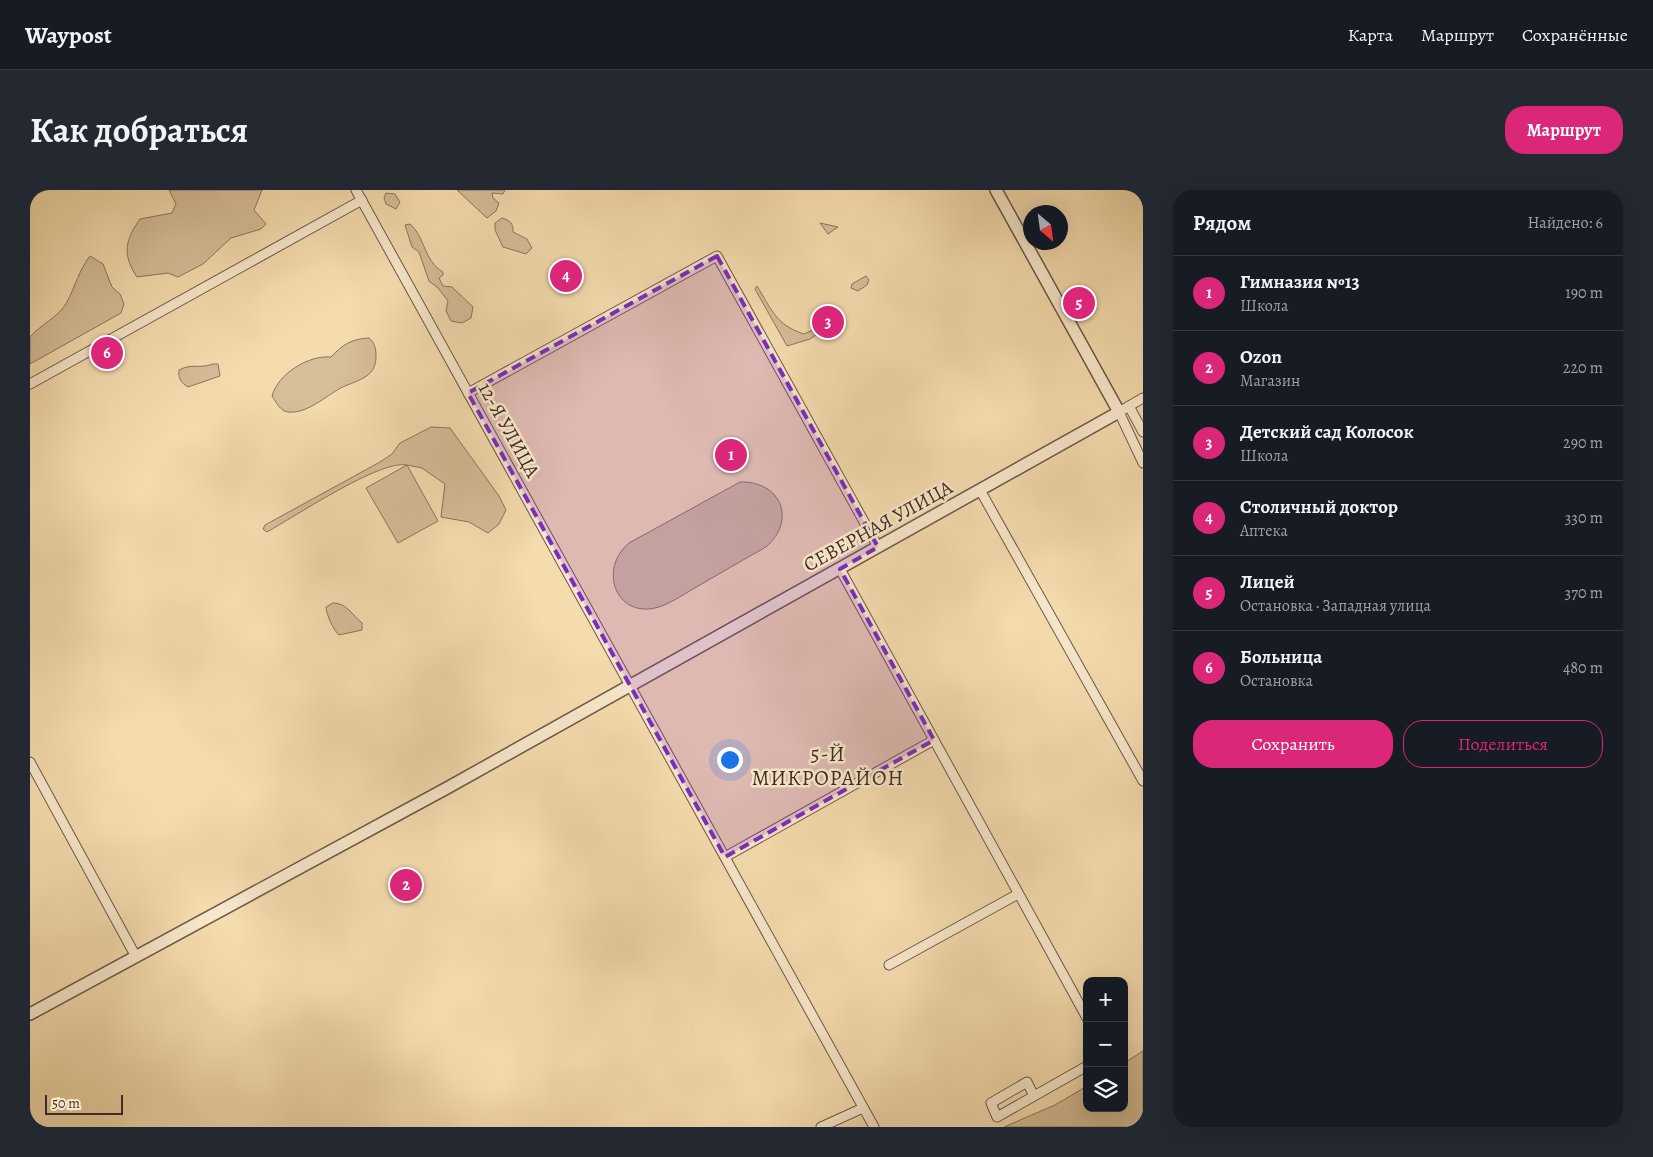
<!DOCTYPE html>
<html lang="ru">
<head>
<meta charset="utf-8">
<style>
	:root { --surface:#171b24; --page:#242831; --text:#f1f3f6; --muted:#9ea1a6; --line:#363941; --accent:#db2777 }
	body { margin:0; font-family:Alegreya,serif; background:var(--page); color:var(--text) }
	.controls { position:absolute; right:15px; bottom:15px; display:grid; overflow:hidden; border-radius:10px; box-shadow:0 5px 20px #0002 }
	.controls button { width:45px; height:45px; display:grid; place-items:center; padding:0; border:0; border-bottom:1px solid var(--line); background:var(--surface); color:var(--text); font:25px sans-serif }
	.compass { position:absolute; left:993px; top:15px; width:45px; height:45px; border-radius:50%; background:var(--surface); box-shadow:0 5px 20px #0002; rotate:151deg }
	.scale { position:absolute; left:15px; bottom:12px; width:78px; box-sizing:border-box; padding-left:5px; border:2px solid #3f2c25; border-top:0; font-size:14px; line-height:18px; white-space:nowrap; color:#3f2c25; -webkit-text-stroke:4px #f8e8cb; paint-order:stroke }
	.you { position:absolute; left:699px; top:569px; width:18px; height:18px; margin:-12px; border:4px solid #fff; border-radius:50%; background:#1a73e8; box-shadow:0 0 0 8px #1a73e833 }
	.badge { display:grid; place-items:center; width:32px; height:32px; border-radius:50%; background:var(--accent); color:#fff; font-size:16px; font-weight:700 }
	.pin { position:absolute; translate:-50% -50%; border:2px solid #fff; box-shadow:0 1px 5px #0006 }
	.list { margin:0; padding:0; list-style:none }
	h2 { display:flex; justify-content:space-between; align-items:center; height:65px; margin:0; padding:0 20px; font-size:21px }
	h2 small { font-size:16px; font-weight:400; color:var(--muted) }
	.list li { display:grid; grid-template-columns:32px 1fr auto; gap:15px; align-items:center; box-sizing:border-box; height:75px; padding:0 20px; border-top:1px solid var(--line) }
	.list b { display:block; font-size:19px; white-space:nowrap }
	.list p { margin:0; font-size:16px; white-space:nowrap; color:var(--muted) }
	.list em { font-size:16px; font-style:normal; color:var(--muted) }
	.actions { display:flex; gap:10px; padding:15px 20px }
	.actions a { flex:1; padding:11px 0; border:1px solid var(--accent); border-radius:20px; text-align:center; font-size:18px; color:var(--accent) }
	.actions .main { background:var(--accent); color:#fff }
	.icon { flex:none; width:28px; height:28px; fill:none; stroke:currentColor; stroke-width:2; stroke-linecap:round; stroke-linejoin:round }
	.map { position:relative; flex:none; width:1113px; height:937px; overflow:hidden; border-radius:20px }
	header { display:flex; align-items:center; gap:30px; box-sizing:border-box; height:70px; padding:0 25px; background:var(--surface); border-bottom:1px solid var(--line) }
	header strong { font-size:24px }
	nav { display:flex; gap:28px; margin-inline-start:auto; font-size:18px }
	.intro { display:flex; align-items:center; justify-content:space-between; box-sizing:border-box; height:120px; padding:0 30px }
	h1 { margin:0; font-size:35px }
	.button { padding:12px 22px; border-radius:20px; background:var(--accent); color:#fff; font-size:18px; font-weight:700 }
	main { display:flex; gap:30px; padding:0 30px }
	aside { flex:1; background:var(--surface); border-radius:20px; box-shadow:0 5px 20px #0002 }
	.map>svg:first-child { display:block }
</style>
</head>
<body>
<header>
<strong>Waypost</strong>
<nav><a>Карта</a><a>Маршрут</a><a>Сохранённые</a></nav>
</header>
<div class="intro"><h1>Как добраться</h1><a class="button">Маршрут</a></div>
<main>
<div class="map">
<svg width="1113" height="937" viewBox="0 0 1113 937">
	<rect width="100%" height="100%" fill="#f5dcaf"/>
	<filter id="stains"><feTurbulence type="fractalNoise" baseFrequency=".004" numOctaves="4"/><feColorMatrix values="0 0 0 0 .2 0 0 0 0 .09 0 0 0 0 .02 0 0 0 .5 -.17"/></filter>
	<radialGradient id="worn" r=".72"><stop offset=".6" stop-color="#630" stop-opacity="0"/><stop offset="1" stop-color="#630" stop-opacity=".3"/></radialGradient>
	<g fill="#d6be98" stroke="#8a755e">
		<path d="M 139,0 L 232,0 L 224,20 L 236,34 L 231,39 L 201,48 L 173,74 L 148,87 L 138,83 L 107,87 C 92,65 95,50 110,29 L 142,23 L 146,14 Z"/>
		<path d="M 427,0 L 475,0 L 473,4 L 462,3 L 463,8 L 469,13 L 466,21 L 457,28 Z"/>
		<path d="M 356,3 L 365,4 L 370,12 L 366,19 L 356,14 L 354,8 Z"/>
		<path d="M 472,28 C 481,31 483,33 483,42 L 497,49 L 502,58 L 496,64 L 473,57 L 465,40 L 465,33 Z"/>
		<path d="M 790,33 L 808,37 L 798,44 Z"/>
		<path d="M 380,34 C 395,47 394,71 413,82 L 413,85 L 409,88 L 413,96 L 422,97 L 443,117 L 441,128 L 432,133 L 421,131 L 416,121 L 418,111 L 408,98 L 399,91 L 389,62 L 382,57 L 375,35 Z"/>
		<path d="M 60,66 L 73,74 L 82,97 L 90,104 L 94,114 L 91,123 L 0,174 L 0,147 C 11,134 29,127 37,112 C 45,97 49,80 60,66 Z"/>
		<path d="M 836,86 L 839,90 L 837,95 L 828,101 L 821,98 L 822,94 Z"/>
		<path d="M 727,96 C 742,120 746,135 774,144 L 794,135 L 798,128 L 794,121 L 795,117 L 798,117 L 807,131 L 780,149 L 757,156 L 725,99 Z"/>
		<path d="M 339,148 C 344,152 346,158 346,165 C 347,190 324,190 307,200 C 293,209 275,224 258,222 C 250,221 246,212 242,206 C 248,184 278,165 301,167 C 313,154 322,149 339,148 Z"/>
		<path d="M 183,174 L 188,174 L 190,186 L 158,197 C 151,193 148,188 149,180 C 162,173 170,179 183,174 Z"/>
		<path d="M 401,237 L 420,238 L 469,306 L 476,320 L 469,334 L 458,343 L 439,332 L 411,327 L 415,294 L 392,278 L 377,275 L 408,331 L 368,353 L 336,298 L 377,275 C 351,269 264,327 237,342 L 233,339 L 235,335 L 350,272 L 362,264 L 370,253 Z"/>
		<path d="M 710,292 C 751,291 767,330 736,357 C 711,371 687,385 663,399 C 651,406 638,415 625,418 C 586,427 568,379 599,353 Z"/>
		<path d="M 303,413 C 317,413 322,425 332,433 L 332,440 L 309,445 C 304,441 296,424 296,417 Z"/>
		<path d="M 1113,861 L 1113,937 L 974,937 L 1025,915 L 1057,896 L 1057,918 L 1094,918 L 1094,873 Z"/>
	</g>
	<g fill="none" stroke-linecap="round" stroke-linejoin="round">
		<defs>
			<g id="minor">
				<path d="M 326,0 L 844,937"/>
				<path d="M 0,194 L 332,10"/>
				<path d="M 438,203 L 687,66 L 848,357"/>
				<path d="M 1113,208 L 1089,222 L 1113,273"/>
				<path d="M 1099,216 L 1113,242"/>
				<path d="M 950,300 L 1113,591"/>
				<path d="M 810,379 L 1057,828"/>
				<path d="M 0,572 L 105,765"/>
				<path d="M 695,667 L 904,550"/>
				<path d="M 859,775 L 988,704"/>
				<path d="M 1004,906 L 997,892 L 961,913 L 967,927 L 1057,876"/>
				<path d="M 791,937 L 833,918"/>
			</g>
			<path id="tertiary" d="M 0,824 L 417,598 L 1089,222 L 966,0"/>
		</defs>
		<use href="#minor" stroke="#6c5848" stroke-width="11"/>
		<use href="#tertiary" stroke="#6c5848" stroke-width="14"/>
		<use href="#minor" stroke="#f8e8cb" stroke-width="9"/>
		<use href="#tertiary" stroke="#f8e8cb" stroke-width="11"/>
	</g>
	<path fill="#7b2cbf" fill-opacity="0.2" stroke="#7b2cbf" stroke-width="4" stroke-dasharray="10 6" stroke-linejoin="round" d="M 687,66 L 848,357 L 810,379 L 904,550 L 695,667 L 438,203 Z"/>
	<g text-anchor="middle" dominant-baseline="central" stroke-width="5" stroke-linejoin="round" paint-order="stroke">
		<g font-size="20" fill="#3f2c25" stroke="#f8e8cb">
			<text transform="translate(479 240) rotate(61)">12-Я УЛИЦА</text>
			<text transform="translate(848 336) rotate(-29)">СЕВЕРНАЯ УЛИЦА</text>
		</g>
		<g font-size="21" letter-spacing="1" fill="#3f2c25" stroke="#f8e8cb">
			<text x="798" y="564">5-Й<tspan x="798" dy="24">МИКРОРАЙОН</tspan></text>
		</g>
	</g>
	<rect width="100%" height="100%" filter="url(#stains)"/>
	<rect width="100%" height="100%" fill="url(#worn)"/>
</svg>
<div class="controls">
<button>+</button>
<button>−</button>
<button><svg class="icon" aria-label="layers" viewBox="0 0 24 24"><path d="M12 4l9 5-9 5-9-5zM3 14l9 5 9-5"/></svg></button>
</div>
<svg class="compass" viewBox="-18 -18 36 36"><path d="M0-13l5 13h-10z" fill="#e53935"/><path d="M0 13l5-13h-10z" fill="#9ea1a6"/></svg>
<div class="scale">50 m</div>
<div class="you"></div>
<div class="pin badge" style="left:701px;top:265px">1</div>
<div class="pin badge" style="left:376px;top:695px">2</div>
<div class="pin badge" style="left:798px;top:132px">3</div>
<div class="pin badge" style="left:536px;top:86px">4</div>
<div class="pin badge" style="left:1049px;top:113px">5</div>
<div class="pin badge" style="left:77px;top:163px">6</div>
</div>
<aside>
<h2>Рядом<small>Найдено: 6</small></h2>
<ul class="list">
<li><span class="badge">1</span><div><b>Гимназия №13</b><p>Школа</p></div><em>190 m</em></li>
<li><span class="badge">2</span><div><b>Ozon</b><p>Магазин</p></div><em>220 m</em></li>
<li><span class="badge">3</span><div><b>Детский сад Колосок</b><p>Школа</p></div><em>290 m</em></li>
<li><span class="badge">4</span><div><b>Столичный доктор</b><p>Аптека</p></div><em>330 m</em></li>
<li><span class="badge">5</span><div><b>Лицей</b><p>Остановка · Западная улица</p></div><em>370 m</em></li>
<li><span class="badge">6</span><div><b>Больница</b><p>Остановка</p></div><em>480 m</em></li>
</ul>
<div class="actions"><a class="main">Сохранить</a><a>Поделиться</a></div>
</aside>
</main>
</body>
</html>
